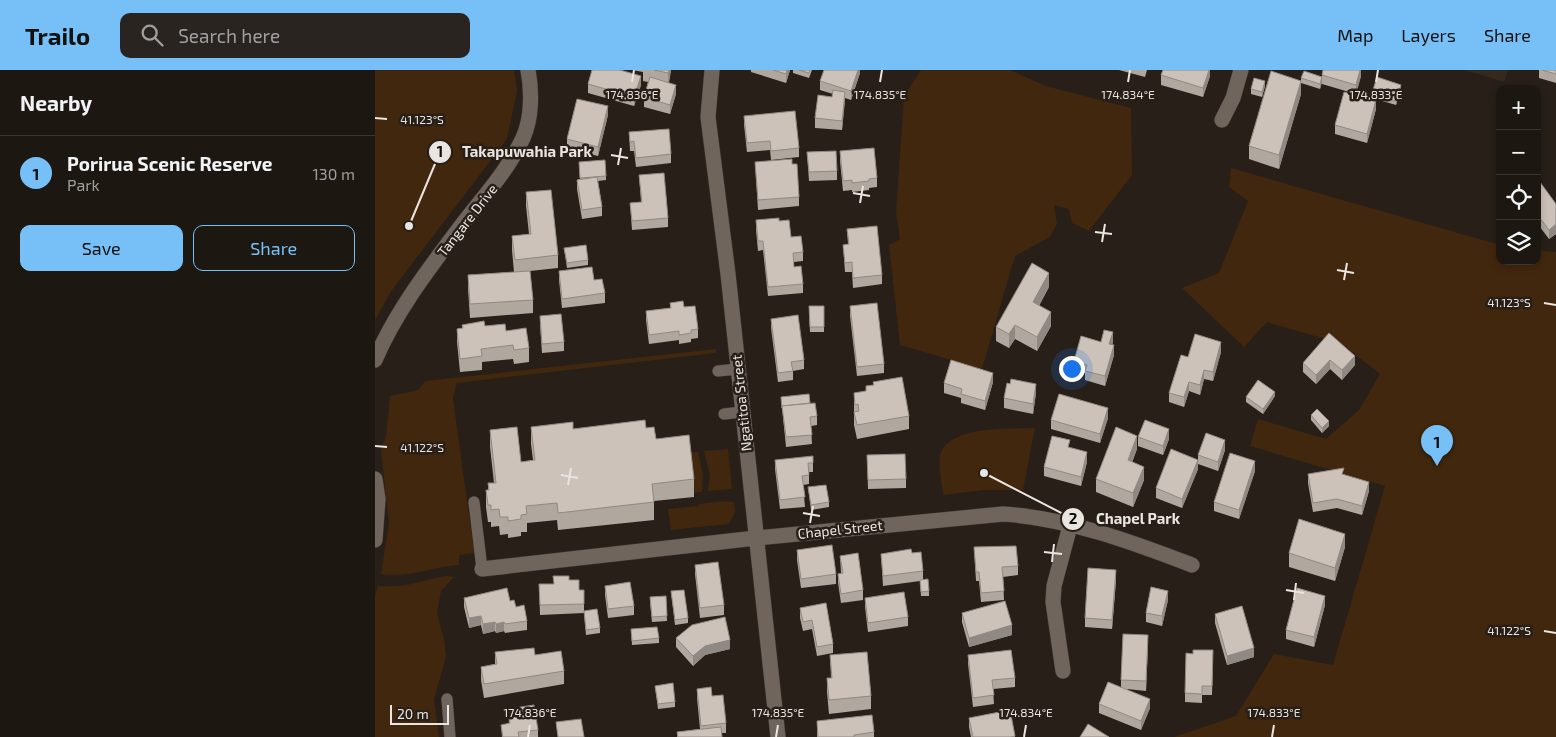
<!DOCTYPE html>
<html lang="en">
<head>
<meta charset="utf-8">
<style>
	:root { --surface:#1d1712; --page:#2a2420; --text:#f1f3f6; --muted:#a09f9f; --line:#3b3632; --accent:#77c0f7 }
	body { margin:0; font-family:"Exo 2",sans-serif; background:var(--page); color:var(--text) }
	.controls { position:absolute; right:15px; top:15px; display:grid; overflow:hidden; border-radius:10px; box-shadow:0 2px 8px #0003 }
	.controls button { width:45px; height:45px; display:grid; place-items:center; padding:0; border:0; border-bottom:1px solid var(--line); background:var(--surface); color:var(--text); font:25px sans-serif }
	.scale { position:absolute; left:15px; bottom:12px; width:59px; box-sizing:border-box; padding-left:5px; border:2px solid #eae5e0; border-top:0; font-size:14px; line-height:18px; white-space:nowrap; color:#eae5e0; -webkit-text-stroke:4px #271f18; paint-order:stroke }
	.you { position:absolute; left:696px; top:298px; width:18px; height:18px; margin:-12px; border:4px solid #fff; border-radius:50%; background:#1a73e8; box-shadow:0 0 0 8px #1a73e833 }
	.badge { display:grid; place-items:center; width:32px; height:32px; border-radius:50%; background:var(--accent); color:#111; font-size:16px; font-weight:700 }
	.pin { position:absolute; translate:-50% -41px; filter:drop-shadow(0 1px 2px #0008) }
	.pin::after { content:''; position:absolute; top:26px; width:18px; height:15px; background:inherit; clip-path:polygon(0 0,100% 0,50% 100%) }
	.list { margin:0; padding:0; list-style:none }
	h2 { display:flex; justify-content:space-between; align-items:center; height:65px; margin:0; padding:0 20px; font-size:21px }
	h2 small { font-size:16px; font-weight:400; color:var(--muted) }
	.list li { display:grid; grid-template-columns:32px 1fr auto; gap:15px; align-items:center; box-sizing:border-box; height:75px; padding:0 20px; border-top:1px solid var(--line) }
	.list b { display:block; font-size:19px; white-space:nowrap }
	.list p { margin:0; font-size:16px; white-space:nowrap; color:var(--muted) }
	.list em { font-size:16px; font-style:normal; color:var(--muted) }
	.actions { display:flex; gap:10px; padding:15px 20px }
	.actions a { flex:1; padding:11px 0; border:1px solid var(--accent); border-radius:10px; text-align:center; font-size:18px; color:var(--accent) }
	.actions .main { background:var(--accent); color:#111 }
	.icon { flex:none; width:28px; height:28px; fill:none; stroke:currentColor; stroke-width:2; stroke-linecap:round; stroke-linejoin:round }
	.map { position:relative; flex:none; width:1181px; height:667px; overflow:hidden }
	header { display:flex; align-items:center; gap:30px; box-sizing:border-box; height:70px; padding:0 25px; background:var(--accent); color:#111 }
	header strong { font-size:24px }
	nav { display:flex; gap:28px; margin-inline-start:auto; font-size:18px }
	.search { width:350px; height:45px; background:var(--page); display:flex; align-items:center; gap:12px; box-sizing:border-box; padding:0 18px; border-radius:10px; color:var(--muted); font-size:19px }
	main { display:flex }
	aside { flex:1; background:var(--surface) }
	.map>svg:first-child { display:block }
</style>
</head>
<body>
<header>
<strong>Trailo</strong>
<div class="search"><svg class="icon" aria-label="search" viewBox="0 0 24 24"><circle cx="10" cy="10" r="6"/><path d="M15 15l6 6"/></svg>Search here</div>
<nav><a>Map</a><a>Layers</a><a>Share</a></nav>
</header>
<main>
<aside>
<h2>Nearby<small></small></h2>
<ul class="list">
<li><span class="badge">1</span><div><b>Porirua Scenic Reserve</b><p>Park</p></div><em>130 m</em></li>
</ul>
<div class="actions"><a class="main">Save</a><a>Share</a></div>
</aside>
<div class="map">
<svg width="1181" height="667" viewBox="0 0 1181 667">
	<rect width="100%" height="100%" fill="#271f18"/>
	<path fill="#35281c" d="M 1090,0 L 1133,0 L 1129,12 Z"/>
	<g fill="#41270d">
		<path d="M 0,0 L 139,0 L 142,21 L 132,69 L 17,220 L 0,250 Z"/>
		<path d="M 546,0 L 635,0 L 671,16 L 756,38 L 757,105 L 714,161 L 697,153 L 694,139 L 679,135 L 682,154 L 675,167 L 640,186 L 607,299 L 525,275 L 514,175 L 525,169 L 521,142 L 529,26 Z"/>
		<path d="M 856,98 L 1125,175 L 1125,191 L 1162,191 L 1162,180 L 1181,182 L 1181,667 L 799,667 L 861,646 L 899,584 L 958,595 L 1010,416 L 875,376 L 883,349 L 951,369 L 984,340 L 1005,304 L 967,274 L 892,252 L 869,277 L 807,218 L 844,203 L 873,131 L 854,117 Z"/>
		<path d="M 341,279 L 341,283 L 82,313 L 78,328 L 99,483 L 84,485 L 84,495 C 55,497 37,508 6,504 L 14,453 L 6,380 L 11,366 L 15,326 L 43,320 L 50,311 Z"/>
		<path d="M 660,358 L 648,420 L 609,420 L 568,425 C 567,413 563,397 565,386 C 572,355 636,359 660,358 Z"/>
		<path d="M 353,379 L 357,419 L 333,421 L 335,405 L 329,381 Z"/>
		<path d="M 314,382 L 323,382 L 328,405 L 327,422 L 318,423 Z"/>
		<path d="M 349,431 L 359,432 L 360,442 L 354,454 L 296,460 L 293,439 L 324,436 L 324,434 Z"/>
		<path d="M 71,506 L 79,507 L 66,521 L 62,543 L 69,569 L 71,586 L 59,630 L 64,667 L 0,667 L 0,526 L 3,516 C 34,518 43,511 71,506 Z"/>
	</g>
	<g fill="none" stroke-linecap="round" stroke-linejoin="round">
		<defs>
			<g id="lane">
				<path d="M 343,301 L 363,299"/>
				<path d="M 349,344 L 367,342"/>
				<path d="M 99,432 L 107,499"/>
				<path d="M 72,629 L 75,667"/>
			</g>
			<g id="street">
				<path d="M 337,0 L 333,47 L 353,204 L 403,667"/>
				<path d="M 847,50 L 858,28 L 866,0"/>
				<path d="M 0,290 C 22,239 56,196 89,152 C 110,125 133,100 148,68 C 157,48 157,21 153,0"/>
				<path d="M 0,409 L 3,429 L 0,470"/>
				<path d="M 107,499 L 381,468 L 628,444 C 692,448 757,472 817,495"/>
				<path d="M 688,601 L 678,532 L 679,516 L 695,456"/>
			</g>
		</defs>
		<use href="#lane" stroke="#403934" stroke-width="12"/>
		<use href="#street" stroke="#403934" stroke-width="16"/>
		<use href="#lane" stroke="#6f655d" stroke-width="11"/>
		<use href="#street" stroke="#6f655d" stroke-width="15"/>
	</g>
	<g fill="#b0a79f">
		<path d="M 257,0 L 296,0 L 294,13 L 301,24 L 295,44 L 269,37 L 269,27 L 273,12 L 268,11 L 268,2 Z"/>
		<path d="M 376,0 L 415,0 L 411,13 L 376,2 Z"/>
		<path d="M 418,0 L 437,0 L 434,8 L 418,3 Z"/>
		<path d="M 485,0 L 485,3 L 476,30 L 470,28 L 467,60 L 440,58 L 440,48 L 457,27 L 458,24 L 445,20 L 445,11 Z"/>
		<path d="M 744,0 L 772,0 L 770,7 Z"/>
		<path d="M 835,0 L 835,6 L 828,27 L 786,15 L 786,5 Z"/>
		<path d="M 986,0 L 986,6 L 981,24 L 947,14 L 947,5 Z"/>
		<path d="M 1164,0 L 1181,0 L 1181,13 L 1164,8 Z"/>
		<path d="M 926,8 L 947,12 L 945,19 L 926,13 L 926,24 L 904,99 L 874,89 L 874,76 L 926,11 Z"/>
		<path d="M 213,14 L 266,15 L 259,36 L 213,23 Z"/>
		<path d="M 890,16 L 887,27 L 876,24 L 876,19 Z"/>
		<path d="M 1026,19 L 1021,35 L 997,28 L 997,23 Z"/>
		<path d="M 1001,39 L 992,73 L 960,64 L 960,55 Z"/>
		<path d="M 233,45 L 223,86 L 192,79 L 192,69 Z"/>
		<path d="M 369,46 L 424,78 L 424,87 L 396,90 L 395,80 L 372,82 L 369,55 Z"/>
		<path d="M 254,62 L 296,84 L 296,93 L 261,97 L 259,81 L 255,81 Z"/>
		<path d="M 465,81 L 502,108 L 502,117 L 494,118 L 494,120 L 477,122 L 477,120 L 468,121 L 465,91 Z"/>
		<path d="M 432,82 L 462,101 L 462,110 L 434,111 Z"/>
		<path d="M 204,92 L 231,106 L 231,110 L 223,111 L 227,137 L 227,146 L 207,149 L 202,119 L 202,110 L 205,109 Z"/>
		<path d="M 380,92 L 417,94 L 424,127 L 424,136 L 383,140 Z"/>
		<path d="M 264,105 L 293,148 L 293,157 L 257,160 L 255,133 L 266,132 Z"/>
		<path d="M 1162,108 L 1181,134 L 1181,164 L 1174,169 L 1162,153 Z"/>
		<path d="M 151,122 L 183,185 L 183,198 L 155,201 L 158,230 L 158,243 L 95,248 L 93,219 L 93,205 L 139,202 L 137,180 L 137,166 L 154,164 L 151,136 Z"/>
		<path d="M 381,150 L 404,151 L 428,182 L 428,191 L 419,192 L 419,197 L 428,214 L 428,223 L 393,226 L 388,180 L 383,181 L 381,160 Z"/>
		<path d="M 472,159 L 507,205 L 507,214 L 478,218 L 477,202 L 470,202 L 468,175 L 473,174 Z"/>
		<path d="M 189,178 L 213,190 L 213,195 L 192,198 Z"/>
		<path d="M 184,201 L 219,210 L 230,223 L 230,233 L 187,238 L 184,210 Z"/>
		<path d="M 674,217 L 664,236 L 676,256 L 662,281 L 640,269 L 634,278 L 621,271 L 621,257 Z"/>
		<path d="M 295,233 L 309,237 L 323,259 L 323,268 L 316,269 L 316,272 L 304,274 L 304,270 L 274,274 L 271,250 L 271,241 L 295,238 Z"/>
		<path d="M 434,236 L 449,236 L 449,262 L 435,262 Z"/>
		<path d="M 475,236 L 509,294 L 509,303 L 482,306 L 475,246 Z"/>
		<path d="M 165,246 L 189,272 L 189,281 L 167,283 L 165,255 Z"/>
		<path d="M 396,249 L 429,290 L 429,299 L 418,301 L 418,310 L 403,312 L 396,258 Z"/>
		<path d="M 87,255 L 110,256 L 131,261 L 154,278 L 154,292 L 139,294 L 138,289 L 107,292 L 107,300 L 85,302 L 82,272 L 82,259 L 87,258 Z"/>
		<path d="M 954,263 L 980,295 L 967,310 L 955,299 L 941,314 L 928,302 L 928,293 Z"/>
		<path d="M 726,272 L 738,272 L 737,275 L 739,285 L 730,316 L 710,310 L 710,303 L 699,300 L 699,291 Z"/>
		<path d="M 846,282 L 838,311 L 829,309 L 825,325 L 814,321 L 809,337 L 794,332 L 794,323 L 813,287 Z"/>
		<path d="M 498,312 L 534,346 L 534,359 L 482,369 L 479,355 L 479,323 L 491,321 L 491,316 L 498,315 Z"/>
		<path d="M 618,312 L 610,340 L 586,333 L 586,328 L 569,323 L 569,313 Z"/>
		<path d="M 661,323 L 658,344 L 629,338 L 629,328 Z"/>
		<path d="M 900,326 L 888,344 L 871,332 L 871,327 Z"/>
		<path d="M 406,327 L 435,333 L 442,346 L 442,355 L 436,356 L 437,374 L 411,377 Z"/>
		<path d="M 936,345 L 954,356 L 947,363 L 936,350 Z"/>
		<path d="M 733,348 L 725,373 L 676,359 L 676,350 Z"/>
		<path d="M 156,357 L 198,359 L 271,358 L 319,409 L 319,427 L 279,431 L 279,450 L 183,460 L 182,450 L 152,453 L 152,462 L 146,462 L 146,466 L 133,468 L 133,464 L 125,465 L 124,456 L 116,457 L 116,452 L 113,452 L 111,437 L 111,420 L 113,420 L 113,413 L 119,413 L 115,377 L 115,360 L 146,392 L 158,390 L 156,374 Z"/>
		<path d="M 763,367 L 794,369 L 788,385 L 763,376 Z"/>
		<path d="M 762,379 L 757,392 L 769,410 L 758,437 L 721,422 L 721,409 Z"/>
		<path d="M 850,380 L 843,401 L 823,394 L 823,385 Z"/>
		<path d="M 492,385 L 531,409 L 531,418 L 493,419 Z"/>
		<path d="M 400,390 L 438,393 L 438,402 L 434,402 L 434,414 L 428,415 L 430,437 L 405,439 L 400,399 Z"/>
		<path d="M 712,392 L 706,416 L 669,406 L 669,397 Z"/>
		<path d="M 823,399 L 807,438 L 781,428 L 781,418 Z"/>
		<path d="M 880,401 L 864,449 L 839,441 L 839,432 Z"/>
		<path d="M 933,404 L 969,405 L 994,421 L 987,445 L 962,438 L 938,442 L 933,413 Z"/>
		<path d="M 433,417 L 454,432 L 454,437 L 436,440 Z"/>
		<path d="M 599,477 L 643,496 L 643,505 L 628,507 L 629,530 L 606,532 L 604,511 L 601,511 Z"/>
		<path d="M 970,477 L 960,511 L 914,497 L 914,483 Z"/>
		<path d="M 422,480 L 461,504 L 461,514 L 426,518 L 422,490 Z"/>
		<path d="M 537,483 L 548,501 L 548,510 L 554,521 L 554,526 L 546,526 L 545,511 L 508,516 L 506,484 Z"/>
		<path d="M 465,486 L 488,520 L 488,530 L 466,533 L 463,513 L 463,504 L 466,503 Z"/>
		<path d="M 320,495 L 349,535 L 349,545 L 325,548 L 320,504 Z"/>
		<path d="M 194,510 L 204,520 L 209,520 L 209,541 L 225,558 L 225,563 L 211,565 L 209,543 L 165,545 L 164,514 L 178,514 Z"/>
		<path d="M 741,510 L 737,559 L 710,557 L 710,548 Z"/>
		<path d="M 230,516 L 259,536 L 259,545 L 233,548 L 230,525 Z"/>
		<path d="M 296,521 L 313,548 L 313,553 L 300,555 Z"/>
		<path d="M 291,526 L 292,551 L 277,552 L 275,532 Z"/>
		<path d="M 89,528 L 135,531 L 152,551 L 152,560 L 130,563 L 129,561 L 121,563 L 120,561 L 108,564 L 106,555 L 94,558 L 89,537 Z"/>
		<path d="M 490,528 L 533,547 L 533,556 L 493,562 L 490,537 Z"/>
		<path d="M 793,530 L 787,556 L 771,552 L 771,543 Z"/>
		<path d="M 451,533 L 458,574 L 458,583 L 442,586 L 437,559 L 428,561 L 425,548 L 425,538 Z"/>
		<path d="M 950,535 L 939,577 L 911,569 L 911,560 Z"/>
		<path d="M 587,543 L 637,565 L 594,577 L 587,552 Z"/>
		<path d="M 840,544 L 879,587 L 852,595 L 840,553 Z"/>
		<path d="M 256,559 L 284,568 L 284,573 L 257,575 Z"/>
		<path d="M 301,568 L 355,579 L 330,585 L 318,596 L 301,577 Z"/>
		<path d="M 773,574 L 771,621 L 752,619 L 775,638 L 766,660 L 724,643 L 724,634 L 746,617 L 746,610 Z"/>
		<path d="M 120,582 L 189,601 L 189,614 L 109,628 L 106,610 L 106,597 L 120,594 Z"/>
		<path d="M 818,584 L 838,590 L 837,625 L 827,625 L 827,633 L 810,632 L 810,623 Z"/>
		<path d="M 455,585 L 496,626 L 496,639 L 454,644 L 452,622 L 452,608 L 456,608 Z"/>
		<path d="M 593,585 L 640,608 L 640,617 L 618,619 L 619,634 L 598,637 L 593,594 Z"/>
		<path d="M 280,616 L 300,632 L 300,637 L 283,639 Z"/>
		<path d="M 322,619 L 337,626 L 351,653 L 351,663 L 346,663 L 347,667 L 302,667 L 302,662 L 325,659 L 322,628 Z"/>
		<path d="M 133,639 L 163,660 L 163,667 L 127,667 L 126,655 L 134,654 Z"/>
		<path d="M 635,640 L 640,667 L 596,667 L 594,657 L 594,648 Z"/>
		<path d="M 442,651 L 499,662 L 499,667 L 442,667 Z"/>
	</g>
	<g fill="#908882">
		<path d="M 294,0 L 296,0 L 293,16 L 293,3 Z"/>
		<path d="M 412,0 L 415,0 L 411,13 L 411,4 Z"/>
		<path d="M 483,0 L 485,0 L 485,3 L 476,30 L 476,21 Z"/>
		<path d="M 834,0 L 835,0 L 835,6 L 828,27 L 828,18 Z"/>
		<path d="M 985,0 L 986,0 L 986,6 L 981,24 L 981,15 Z"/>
		<path d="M 266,6 L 266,15 L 259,36 L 259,27 Z"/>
		<path d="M 947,7 L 947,12 L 945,19 L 945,14 Z"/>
		<path d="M 890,11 L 890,16 L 887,27 L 887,22 Z"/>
		<path d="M 926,11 L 926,24 L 904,99 L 904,85 Z"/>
		<path d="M 301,15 L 301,24 L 295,44 L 295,35 Z"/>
		<path d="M 1026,15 L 1026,19 L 1021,35 L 1021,31 Z"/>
		<path d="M 470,22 L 470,31 L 467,60 L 467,51 Z"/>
		<path d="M 1001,30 L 1001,39 L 992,73 L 992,64 Z"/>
		<path d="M 233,36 L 233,45 L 223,86 L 223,77 Z"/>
		<path d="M 1181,154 L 1181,164 L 1174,169 L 1174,160 Z"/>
		<path d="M 674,203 L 674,217 L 658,246 L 658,232 Z"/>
		<path d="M 676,242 L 676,256 L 662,281 L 662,267 Z"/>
		<path d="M 640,255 L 640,269 L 634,278 L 634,264 Z"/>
		<path d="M 738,262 L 738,272 L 734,284 L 734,274 Z"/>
		<path d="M 846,272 L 846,282 L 838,311 L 838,302 Z"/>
		<path d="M 739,275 L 739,285 L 730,316 L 730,306 Z"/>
		<path d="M 980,286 L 980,295 L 967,310 L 967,300 Z"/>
		<path d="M 955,290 L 955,299 L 941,314 L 941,305 Z"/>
		<path d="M 829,300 L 829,309 L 825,325 L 825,315 Z"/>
		<path d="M 618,303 L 618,312 L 610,340 L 610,331 Z"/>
		<path d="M 814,312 L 814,321 L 809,337 L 809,327 Z"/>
		<path d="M 661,314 L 661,323 L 658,344 L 658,334 Z"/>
		<path d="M 900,322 L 900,326 L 888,344 L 888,339 Z"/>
		<path d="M 733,338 L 733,348 L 725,373 L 725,364 Z"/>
		<path d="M 954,351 L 954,356 L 947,363 L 947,358 Z"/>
		<path d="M 794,359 L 794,369 L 788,385 L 788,376 Z"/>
		<path d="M 762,366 L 762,379 L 753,404 L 753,390 Z"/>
		<path d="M 850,370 L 850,380 L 843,401 L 843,392 Z"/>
		<path d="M 712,382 L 712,392 L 706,416 L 706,407 Z"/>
		<path d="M 823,390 L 823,399 L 807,438 L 807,429 Z"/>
		<path d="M 880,391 L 880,401 L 864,449 L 864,440 Z"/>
		<path d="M 769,397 L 769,410 L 758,437 L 758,423 Z"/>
		<path d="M 994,412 L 994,421 L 987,445 L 987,436 Z"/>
		<path d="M 970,464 L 970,477 L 960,511 L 960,498 Z"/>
		<path d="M 741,500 L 741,510 L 737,559 L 737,550 Z"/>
		<path d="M 793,521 L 793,530 L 787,556 L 787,546 Z"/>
		<path d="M 950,526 L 950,535 L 939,577 L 939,567 Z"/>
		<path d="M 106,546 L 106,555 L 94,558 L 94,548 Z"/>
		<path d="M 120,552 L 120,561 L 108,564 L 108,554 Z"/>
		<path d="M 129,552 L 129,561 L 121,563 L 121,554 Z"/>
		<path d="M 637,555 L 637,565 L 594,577 L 594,568 Z"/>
		<path d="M 773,565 L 773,574 L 771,621 L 771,611 Z"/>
		<path d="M 355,570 L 355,579 L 330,585 L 318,596 L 318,586 L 330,576 Z"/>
		<path d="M 879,578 L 879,587 L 852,595 L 852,586 Z"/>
		<path d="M 775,629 L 775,638 L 766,660 L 766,651 Z"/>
	</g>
	<g fill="#cdc2b9" stroke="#908882">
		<path d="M 217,0 L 245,0 L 266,6 L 259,27 L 213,14 Z"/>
		<path d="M 279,0 L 294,0 L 293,3 Z"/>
		<path d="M 398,0 L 412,0 L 411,4 Z"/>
		<path d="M 424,0 L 435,0 L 434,3 Z"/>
		<path d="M 449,0 L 483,0 L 476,21 L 445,11 Z"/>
		<path d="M 788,0 L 834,0 L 828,18 L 786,5 Z"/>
		<path d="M 948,0 L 985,0 L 981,15 L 947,5 Z"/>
		<path d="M 1167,0 L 1181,0 L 1181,4 Z"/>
		<path d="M 896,1 L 926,11 L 904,85 L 874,76 Z"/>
		<path d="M 929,1 L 947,7 L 945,14 L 926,8 Z"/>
		<path d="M 275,7 L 301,15 L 295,35 L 269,27 Z"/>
		<path d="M 1002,7 L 1026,15 L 1021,31 L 997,23 Z"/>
		<path d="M 879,8 L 890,11 L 887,22 L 876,19 Z"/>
		<path d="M 458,20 L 470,22 L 467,51 L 440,48 L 443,25 L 457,27 Z"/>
		<path d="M 969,22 L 1001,30 L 992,64 L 960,55 Z"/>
		<path d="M 202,29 L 233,36 L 223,77 L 192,69 Z"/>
		<path d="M 420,41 L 424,78 L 396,81 L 395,71 L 372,73 L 369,46 Z"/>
		<path d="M 294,59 L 296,84 L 261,88 L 259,71 L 255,72 L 254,62 Z"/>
		<path d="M 499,78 L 502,108 L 494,109 L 494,111 L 477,113 L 477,110 L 468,111 L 465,81 Z"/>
		<path d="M 461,81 L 462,101 L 434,102 L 432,82 Z"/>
		<path d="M 417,89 L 417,94 L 422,94 L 424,127 L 383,130 L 380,92 Z"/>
		<path d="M 230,90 L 231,106 L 205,108 L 204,92 Z"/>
		<path d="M 289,103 L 293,148 L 257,151 L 255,133 L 267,132 L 264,105 Z"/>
		<path d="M 222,107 L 227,137 L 207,140 L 202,110 Z"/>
		<path d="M 1162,108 L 1181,134 L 1181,154 L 1174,160 L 1162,144 Z"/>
		<path d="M 176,120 L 183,185 L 140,190 L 137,166 L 156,164 L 151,122 Z"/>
		<path d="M 404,148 L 404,151 L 414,150 L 416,167 L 426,166 L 428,182 L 418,183 L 419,197 L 426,196 L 428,214 L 393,217 L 388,171 L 383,171 L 381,150 Z"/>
		<path d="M 502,156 L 507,205 L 478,208 L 477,192 L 470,193 L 468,175 L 474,174 L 472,159 Z"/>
		<path d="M 211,175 L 213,190 L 192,193 L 189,178 Z"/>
		<path d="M 657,193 L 674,203 L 658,232 L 676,242 L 662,267 L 640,255 L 634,264 L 621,257 Z"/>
		<path d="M 217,197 L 219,210 L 227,209 L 230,223 L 187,229 L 184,201 Z"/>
		<path d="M 155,201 L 158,230 L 95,234 L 93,205 Z"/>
		<path d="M 308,231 L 309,237 L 320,236 L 323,259 L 316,260 L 316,263 L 304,265 L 304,261 L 274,265 L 271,241 L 296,238 L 295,233 Z"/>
		<path d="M 502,233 L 509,294 L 482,297 L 475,236 Z"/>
		<path d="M 434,236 L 449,236 L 449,257 L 435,257 Z"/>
		<path d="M 186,244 L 189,272 L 167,274 L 165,246 Z"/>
		<path d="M 423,245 L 429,290 L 416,292 L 418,301 L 403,303 L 396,249 Z"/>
		<path d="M 109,251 L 110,256 L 130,254 L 131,261 L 151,258 L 154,278 L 139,280 L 138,275 L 106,279 L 107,286 L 85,289 L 82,259 L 88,258 L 87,255 Z"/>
		<path d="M 729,260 L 738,262 L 734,274 L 739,275 L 730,306 L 710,301 L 712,295 L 699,291 L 706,266 L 726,272 Z"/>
		<path d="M 954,263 L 980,286 L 967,300 L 955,290 L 941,305 L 928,293 Z"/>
		<path d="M 820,264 L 846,272 L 838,302 L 829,300 L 825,315 L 814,312 L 809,327 L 794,323 L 806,285 L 813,287 Z"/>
		<path d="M 576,290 L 618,303 L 610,331 L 586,324 L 587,319 L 569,313 Z"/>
		<path d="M 527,307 L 534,346 L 482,355 L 479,342 L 484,341 L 483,334 L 480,335 L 479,323 L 491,321 L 491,316 L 499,315 L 498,312 Z"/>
		<path d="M 636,309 L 661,314 L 658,334 L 629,328 L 632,313 L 635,314 Z"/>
		<path d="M 883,310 L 900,322 L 888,339 L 871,327 Z"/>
		<path d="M 434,324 L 435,333 L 407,336 L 407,338 L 406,327 Z"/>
		<path d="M 684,324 L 733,338 L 725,364 L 676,350 Z"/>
		<path d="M 440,333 L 442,346 L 435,347 L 437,365 L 411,367 L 407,336 Z"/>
		<path d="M 942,339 L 954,351 L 947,358 L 936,345 Z"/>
		<path d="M 270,350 L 271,358 L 279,357 L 281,369 L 314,365 L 319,409 L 277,414 L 279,432 L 183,443 L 182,433 L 151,436 L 152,444 L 146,445 L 146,449 L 133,451 L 133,447 L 125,447 L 124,439 L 116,440 L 116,435 L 113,435 L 111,420 L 114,420 L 113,413 L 121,413 L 115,360 L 142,357 L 146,392 L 160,390 L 156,357 L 198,352 L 198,359 Z"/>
		<path d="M 770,350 L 794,359 L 788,376 L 763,367 Z"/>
		<path d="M 741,357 L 762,366 L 753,390 L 769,397 L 758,423 L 721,409 Z"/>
		<path d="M 831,363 L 850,370 L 843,392 L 823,385 Z"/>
		<path d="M 677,366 L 695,370 L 693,377 L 712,382 L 706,407 L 669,397 Z"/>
		<path d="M 796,379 L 823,390 L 807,429 L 781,418 Z"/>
		<path d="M 855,383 L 880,391 L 864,440 L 839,432 Z"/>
		<path d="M 530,384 L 531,409 L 493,410 L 492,385 Z"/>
		<path d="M 438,386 L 438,393 L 433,393 L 434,405 L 427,406 L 430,427 L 405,430 L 400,390 Z"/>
		<path d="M 969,398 L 967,404 L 994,412 L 987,436 L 962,429 L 938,433 L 933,404 Z"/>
		<path d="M 451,415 L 454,432 L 436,435 L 433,417 Z"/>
		<path d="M 924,449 L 970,464 L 960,498 L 914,483 Z"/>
		<path d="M 457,475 L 461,504 L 426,509 L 422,480 Z"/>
		<path d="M 641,476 L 643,496 L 627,497 L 629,521 L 606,523 L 604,502 L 601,502 L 599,477 Z"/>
		<path d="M 536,479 L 537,483 L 546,482 L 548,501 L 508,506 L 506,484 Z"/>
		<path d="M 483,483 L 488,520 L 466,524 L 463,504 L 468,503 L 465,486 Z"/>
		<path d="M 343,492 L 349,535 L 325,538 L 320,495 Z"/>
		<path d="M 713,498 L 741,500 L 737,550 L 710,548 Z"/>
		<path d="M 178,506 L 194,506 L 194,510 L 204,510 L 204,520 L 209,520 L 209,534 L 165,535 L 164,514 L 179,514 Z"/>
		<path d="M 553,509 L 554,521 L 546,522 L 545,510 Z"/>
		<path d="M 255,512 L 259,536 L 233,539 L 230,516 Z"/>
		<path d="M 776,517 L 793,521 L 787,546 L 771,543 Z"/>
		<path d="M 132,518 L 135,531 L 139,530 L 141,537 L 149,535 L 152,551 L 130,554 L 129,552 L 121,554 L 120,552 L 108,554 L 106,546 L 94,548 L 89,528 Z"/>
		<path d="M 922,518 L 950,526 L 939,567 L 911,560 Z"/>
		<path d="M 309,520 L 313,548 L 300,550 L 296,521 Z"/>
		<path d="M 529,522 L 533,547 L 493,553 L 490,528 Z"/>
		<path d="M 291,526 L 292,546 L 277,547 L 275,527 Z"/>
		<path d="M 630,531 L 637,555 L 594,568 L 587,543 Z"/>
		<path d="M 451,533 L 458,574 L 442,577 L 437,550 L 428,552 L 425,538 Z"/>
		<path d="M 867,536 L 879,578 L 852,586 L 840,544 Z"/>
		<path d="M 222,539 L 225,558 L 211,560 L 209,541 Z"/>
		<path d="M 350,547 L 355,570 L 330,576 L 318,586 L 301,568 L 317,555 Z"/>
		<path d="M 282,557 L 284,568 L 257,571 L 256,559 Z"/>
		<path d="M 748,564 L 773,565 L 771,611 L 746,610 Z"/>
		<path d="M 159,578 L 160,585 L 186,581 L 189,601 L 109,614 L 106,597 L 122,594 L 120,582 Z"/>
		<path d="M 636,580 L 640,608 L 617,610 L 619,625 L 598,628 L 593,585 Z"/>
		<path d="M 818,580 L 838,580 L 837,616 L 827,616 L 827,624 L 810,623 L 811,583 L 818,584 Z"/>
		<path d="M 492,582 L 496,626 L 454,630 L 452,608 L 457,608 L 455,585 Z"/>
		<path d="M 733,612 L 775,629 L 766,651 L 724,634 Z"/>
		<path d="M 298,613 L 300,632 L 283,634 L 280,616 Z"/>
		<path d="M 336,617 L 337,626 L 348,625 L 351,653 L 326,656 L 322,619 Z"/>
		<path d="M 159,635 L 163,660 L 143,662 L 144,667 L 128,667 L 126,655 L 135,653 L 133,639 Z"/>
		<path d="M 635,640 L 640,666 L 636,667 L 598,667 L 594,648 Z"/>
		<path d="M 497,645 L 499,662 L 479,665 L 479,667 L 443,667 L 442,651 Z"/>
		<path d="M 206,649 L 209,667 L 183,667 L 181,652 Z"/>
		<path d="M 713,654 L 734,667 L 705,667 Z"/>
		<path d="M 346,657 L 347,667 L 303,667 L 302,662 Z"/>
	</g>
	<path fill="none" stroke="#eae5e0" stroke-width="2" d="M 257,12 L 259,0M 505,12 L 507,0M 753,12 L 755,0M 1001,12 L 1003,0M 0,48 L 12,49M 236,85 L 253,88M 243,95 L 246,78M 478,123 L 495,126M 485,133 L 488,116M 720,162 L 737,164M 727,172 L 730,154M 962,200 L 979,203M 969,210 L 972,193M 1169,233 L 1181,235M 0,376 L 12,377M 186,405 L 203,408M 193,415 L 196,398M 428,443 L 445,446M 435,453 L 438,436M 669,482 L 687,484M 677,492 L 679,474M 911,520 L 929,523M 919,530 L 921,513M 1169,561 L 1181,563M 153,667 L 155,655M 401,667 L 403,655M 649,667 L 651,655M 897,667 L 899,655"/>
	<g text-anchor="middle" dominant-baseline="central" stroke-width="5" stroke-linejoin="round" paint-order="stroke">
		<g font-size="14" fill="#eae5e0" stroke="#271f18">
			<text transform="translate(92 150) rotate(-52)">Tangare Drive</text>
			<text transform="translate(366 333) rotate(-96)">Ngatitoa Street</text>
			<text transform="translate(465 459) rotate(-6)">Chapel Street</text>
		</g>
	</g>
	<g font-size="12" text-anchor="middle" fill="#eae5e0" stroke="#271f18" stroke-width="5" stroke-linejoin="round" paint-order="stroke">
		<text x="257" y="29">174.836°E</text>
		<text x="505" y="29">174.835°E</text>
		<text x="753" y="29">174.834°E</text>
		<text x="1001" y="29">174.833°E</text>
		<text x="47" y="54">41.123°S</text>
		<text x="1134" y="237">41.123°S</text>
		<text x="47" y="382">41.122°S</text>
		<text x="1134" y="565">41.122°S</text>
		<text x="155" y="647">174.836°E</text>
		<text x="403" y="647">174.835°E</text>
		<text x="651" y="647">174.834°E</text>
		<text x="899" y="647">174.833°E</text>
	</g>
	<path fill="none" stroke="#eae5e0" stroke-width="2" d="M34 156L65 82M609 403L698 449"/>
	<g fill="#eae5e0" stroke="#271f18" stroke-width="2">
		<circle cx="34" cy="156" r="5"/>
		<circle cx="609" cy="403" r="5"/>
		<circle cx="65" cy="82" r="12"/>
		<circle cx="698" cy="449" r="12"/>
	</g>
	<g font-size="15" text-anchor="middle" font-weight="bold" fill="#111">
		<text x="65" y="87">1</text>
		<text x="698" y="454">2</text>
	</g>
	<g font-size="15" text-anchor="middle" font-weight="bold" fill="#eae5e0" stroke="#271f18" stroke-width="5" stroke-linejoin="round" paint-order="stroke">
		<text x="152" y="87">Takapuwahia Park</text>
		<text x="763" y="454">Chapel Park</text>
	</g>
</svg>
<div class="controls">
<button>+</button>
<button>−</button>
<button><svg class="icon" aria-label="locate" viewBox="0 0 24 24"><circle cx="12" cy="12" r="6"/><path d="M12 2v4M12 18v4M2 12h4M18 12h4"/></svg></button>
<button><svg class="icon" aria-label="layers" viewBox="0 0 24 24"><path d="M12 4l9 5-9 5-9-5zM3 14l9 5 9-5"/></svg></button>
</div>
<div class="scale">20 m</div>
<div class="you"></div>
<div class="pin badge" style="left:1062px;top:396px">1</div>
</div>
</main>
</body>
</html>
